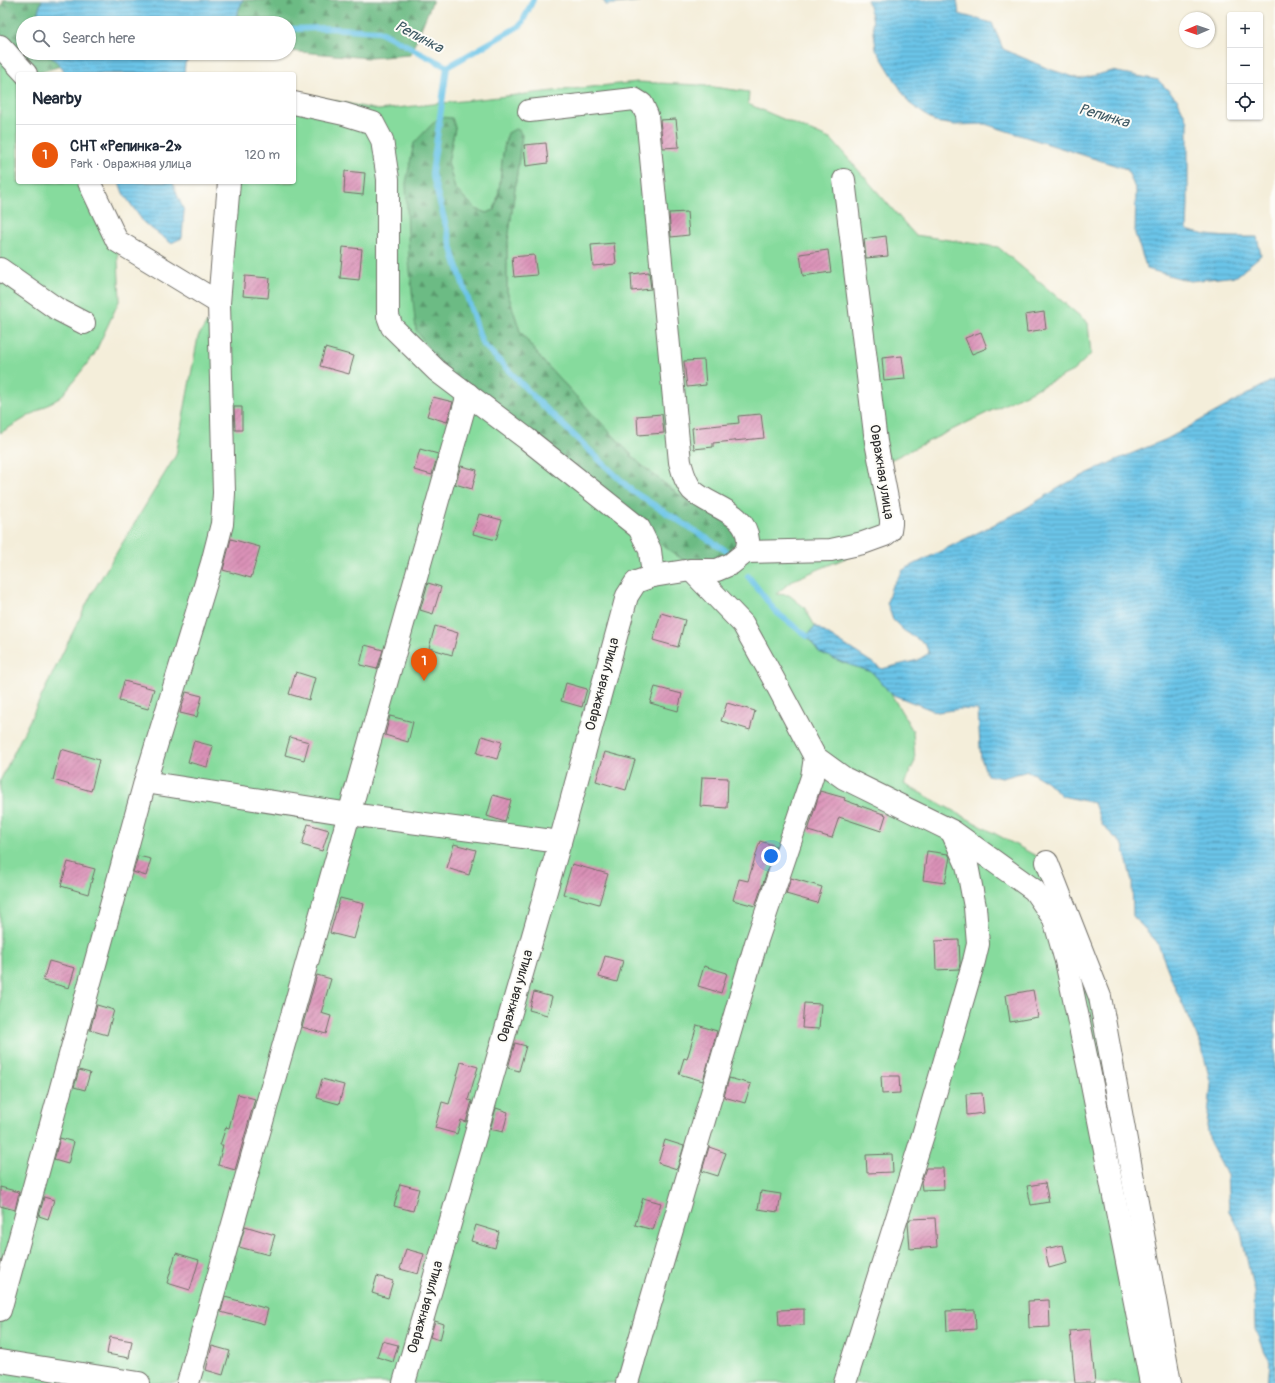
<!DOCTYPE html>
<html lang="en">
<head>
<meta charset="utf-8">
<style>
	:root { --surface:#fff; --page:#f2f2f3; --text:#1f2937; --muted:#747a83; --line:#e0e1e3; --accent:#ea580c }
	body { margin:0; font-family:Pangolin,sans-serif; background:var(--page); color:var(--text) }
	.controls { position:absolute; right:12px; top:12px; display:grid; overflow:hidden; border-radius:4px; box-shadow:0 1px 3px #0004 }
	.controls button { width:36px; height:36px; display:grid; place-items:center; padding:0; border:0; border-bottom:1px solid var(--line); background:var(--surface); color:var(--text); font:20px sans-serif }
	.compass { position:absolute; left:1179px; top:12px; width:36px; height:36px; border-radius:50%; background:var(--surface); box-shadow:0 1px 3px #0004; rotate:268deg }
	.you { position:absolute; left:771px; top:856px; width:14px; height:14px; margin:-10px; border:3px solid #fff; border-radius:50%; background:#1a73e8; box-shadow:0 0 0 6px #1a73e833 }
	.badge { display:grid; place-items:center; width:26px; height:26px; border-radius:50%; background:var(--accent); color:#fff; font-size:13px; font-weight:700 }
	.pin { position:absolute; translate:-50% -33px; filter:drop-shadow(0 1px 2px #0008) }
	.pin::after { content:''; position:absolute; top:21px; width:14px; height:12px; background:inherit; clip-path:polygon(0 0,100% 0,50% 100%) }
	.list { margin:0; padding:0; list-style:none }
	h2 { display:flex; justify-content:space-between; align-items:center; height:52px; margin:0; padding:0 16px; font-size:17px }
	h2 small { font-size:13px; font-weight:400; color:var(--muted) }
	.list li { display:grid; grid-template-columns:26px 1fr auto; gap:12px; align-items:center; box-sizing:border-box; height:60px; padding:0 16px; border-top:1px solid var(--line) }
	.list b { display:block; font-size:15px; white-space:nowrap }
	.list p { margin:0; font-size:13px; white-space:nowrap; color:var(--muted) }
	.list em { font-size:13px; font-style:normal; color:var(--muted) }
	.icon { flex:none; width:22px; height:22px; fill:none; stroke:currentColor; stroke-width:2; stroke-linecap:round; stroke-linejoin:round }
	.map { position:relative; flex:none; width:1275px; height:1383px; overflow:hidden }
	.search { position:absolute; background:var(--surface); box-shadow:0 1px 3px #0004; left:16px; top:16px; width:280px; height:44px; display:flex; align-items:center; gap:10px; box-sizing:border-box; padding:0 14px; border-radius:22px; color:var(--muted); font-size:15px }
	.panel { position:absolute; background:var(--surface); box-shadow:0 1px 3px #0004; left:16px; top:72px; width:280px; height:112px; border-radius:4px }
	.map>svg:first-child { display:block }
</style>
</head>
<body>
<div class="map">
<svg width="1275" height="1383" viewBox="0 0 1275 1383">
	<defs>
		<pattern id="forest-firs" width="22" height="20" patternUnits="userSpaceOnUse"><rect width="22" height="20" fill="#6cbb84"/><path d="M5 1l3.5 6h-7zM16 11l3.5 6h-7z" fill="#59986c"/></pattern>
		<pattern id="water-rules" width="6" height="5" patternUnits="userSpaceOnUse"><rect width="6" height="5" fill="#6bc4e8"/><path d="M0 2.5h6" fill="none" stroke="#589fbc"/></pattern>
		<pattern id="building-hatch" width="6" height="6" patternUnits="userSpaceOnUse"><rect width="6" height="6" fill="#da91b7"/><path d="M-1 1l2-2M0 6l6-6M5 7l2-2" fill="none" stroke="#b17795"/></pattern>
	</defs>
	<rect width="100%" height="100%" fill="#fdfcf7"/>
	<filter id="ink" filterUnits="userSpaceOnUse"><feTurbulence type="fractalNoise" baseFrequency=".025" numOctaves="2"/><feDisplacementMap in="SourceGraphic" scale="8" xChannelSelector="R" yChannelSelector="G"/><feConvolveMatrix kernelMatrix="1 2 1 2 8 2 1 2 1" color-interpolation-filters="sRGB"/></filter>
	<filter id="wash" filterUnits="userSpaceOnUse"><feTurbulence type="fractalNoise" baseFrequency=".012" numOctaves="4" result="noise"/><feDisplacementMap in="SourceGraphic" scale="16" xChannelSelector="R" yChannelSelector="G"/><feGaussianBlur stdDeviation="0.9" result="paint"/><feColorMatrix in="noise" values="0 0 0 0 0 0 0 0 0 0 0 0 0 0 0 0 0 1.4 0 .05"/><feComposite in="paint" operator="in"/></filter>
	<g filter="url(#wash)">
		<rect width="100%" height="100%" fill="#f4eeda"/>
		<g fill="#86db9d" stroke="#588364" fill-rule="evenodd">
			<path d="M 0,46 L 18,74 L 18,182 L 89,182 L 117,241 L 120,299 L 94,355 L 61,397 L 0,433 Z"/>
			<path d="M 637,82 L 699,85 L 749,92 L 748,104 L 832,140 L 915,235 L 998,247 L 1088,323 L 1091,354 L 1073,371 L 884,463 L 896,537 L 793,580 L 776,594 L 789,595 L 804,607 L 815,626 L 807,636 L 819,652 L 844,663 L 872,672 L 891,694 L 913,731 L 915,761 L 904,784 L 1047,862 L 1100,997 L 1170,1383 L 0,1383 L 0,781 L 92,593 L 176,455 L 198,337 L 219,303 L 225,182 L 294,182 L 294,92 L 378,110 ZM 452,118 L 455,128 L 448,162 L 455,189 L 476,209 L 486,213 L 494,210 C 503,186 499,158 508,133 L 522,135 L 507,249 L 507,291 L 520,331 L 541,359 L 639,463 L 679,495 L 416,330 Z"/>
		</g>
		<g fill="url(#forest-firs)" stroke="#4c7358">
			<path d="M 4,0 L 42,0 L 38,11 L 37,23 L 23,23 L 23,53 L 47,53 L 61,66 L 34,74 L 0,46 L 0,8 Z"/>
			<path d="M 243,0 L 433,0 L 410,55 L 369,58 L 289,51 L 289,23 L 233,23 Z"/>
			<path d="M 439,117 L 452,118 L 455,128 L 448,162 L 455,189 L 476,209 L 486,213 L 494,210 C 503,186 499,158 508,133 L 515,129 L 519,130 L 522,135 L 507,249 L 507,291 L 520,331 L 541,359 L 639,463 L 679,495 L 735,528 L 739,540 L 731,555 L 718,564 L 689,564 L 645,533 L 451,381 L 416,330 L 409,261 L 406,183 L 414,143 Z"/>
		</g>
		<g fill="url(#water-rules)" stroke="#4b788a">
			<path d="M 42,0 L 243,0 L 233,23 L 37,23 L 38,11 Z"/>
			<path d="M 603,0 L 651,0 L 606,5 Z"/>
			<path d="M 867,0 L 957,0 L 959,14 L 992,23 L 1003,49 L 1049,69 L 1080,79 L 1112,71 L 1158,80 L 1177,99 L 1188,122 L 1188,205 L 1187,230 C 1209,238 1234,237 1257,237 L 1261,255 L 1237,276 L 1190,281 L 1147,269 L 1135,234 L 1136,191 L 1127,169 L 985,124 L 955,125 L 935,122 L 909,103 L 876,49 L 872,16 Z"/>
			<path d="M 47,53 L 195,53 L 185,63 L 184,74 L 66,74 L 61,66 Z"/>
			<path d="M 119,182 L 173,182 L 174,187 L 184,211 L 182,238 L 171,243 L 144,223 L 123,193 Z"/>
			<path d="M 1275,379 L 1275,1383 L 1268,1383 L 1270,1362 L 1264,1352 L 1255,1329 L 1254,1292 L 1241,1232 L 1229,1211 L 1227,1175 L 1210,1143 L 1207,1126 L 1211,1085 L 1202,1048 L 1176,990 L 1157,942 L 1133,916 L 1132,882 L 1123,845 L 1102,825 L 1094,803 L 1062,796 L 1046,781 L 1028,771 L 1002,778 L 987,775 L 981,758 L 980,748 L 978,710 L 961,709 L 937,712 L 891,694 L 872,672 L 844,663 L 819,652 L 807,636 L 815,626 L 882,669 L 918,660 L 929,653 L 925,644 L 903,630 L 893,620 L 887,603 L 891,588 L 903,570 L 1021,511 L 1067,483 L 1116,460 L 1167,439 Z"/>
		</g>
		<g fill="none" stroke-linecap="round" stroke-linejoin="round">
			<g stroke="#6bc4e8" stroke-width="6">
				<path d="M 289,29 L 325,28 L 379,31 L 447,67 L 521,25 L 533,0"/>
				<path d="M 447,67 L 432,173 L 454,256 L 482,343 L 540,403 L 632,491 L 725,550"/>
				<path d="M 748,576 L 776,612 L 807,636"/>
			</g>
		</g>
		<g id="blocks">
			<g fill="url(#building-hatch)">
				<path d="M 676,119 L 679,147 L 663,148 L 660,120 Z"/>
				<path d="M 546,143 L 548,163 L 526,166 L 524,145 Z"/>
				<path d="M 345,171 L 365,173 L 363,195 L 344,193 Z"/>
				<path d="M 687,212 L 689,235 L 671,237 L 669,213 Z"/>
				<path d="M 886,236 L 888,256 L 866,258 L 864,239 Z"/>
				<path d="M 614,243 L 616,264 L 593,266 L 591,245 Z"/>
				<path d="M 343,247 L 362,249 L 359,280 L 340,278 Z"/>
				<path d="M 828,250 L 831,272 L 803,276 L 800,254 Z"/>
				<path d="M 534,255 L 537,275 L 514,277 L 512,257 Z"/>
				<path d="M 649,272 L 651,289 L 632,291 L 631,274 Z"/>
				<path d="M 245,276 L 270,278 L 268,298 L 243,296 Z"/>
				<path d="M 1044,312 L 1046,329 L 1027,332 L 1025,315 Z"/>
				<path d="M 981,332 L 987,348 L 972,354 L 965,338 Z"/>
				<path d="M 325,348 L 354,356 L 349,374 L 320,366 Z"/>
				<path d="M 902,356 L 905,379 L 884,381 L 882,358 Z"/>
				<path d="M 704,360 L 706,385 L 687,387 L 684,361 Z"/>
				<path d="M 433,397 L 453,402 L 447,422 L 427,416 Z"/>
				<path d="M 234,407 L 242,407 L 242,430 L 235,430 Z"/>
				<path d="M 662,414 L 664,433 L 638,435 L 637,416 Z"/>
				<path d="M 761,414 L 764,438 L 713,443 L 713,447 L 694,449 L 692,428 L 739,423 L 738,416 Z"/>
				<path d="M 420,449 L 438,454 L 432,475 L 414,470 Z"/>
				<path d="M 461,466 L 477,470 L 472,489 L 455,484 Z"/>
				<path d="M 479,514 L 502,520 L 496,540 L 473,534 Z"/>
				<path d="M 231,539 L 260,547 L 251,578 L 223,570 Z"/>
				<path d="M 428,583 L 441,587 L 433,614 L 420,610 Z"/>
				<path d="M 661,613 L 685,620 L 678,647 L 653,640 Z"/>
				<path d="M 435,626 L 458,633 L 452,655 L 429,648 Z"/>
				<path d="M 365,645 L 383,650 L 377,669 L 360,665 Z"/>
				<path d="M 296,672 L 315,678 L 309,700 L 289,694 Z"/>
				<path d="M 124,681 L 154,689 L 148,709 L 119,701 Z"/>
				<path d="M 566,683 L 587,689 L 582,707 L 561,701 Z"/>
				<path d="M 655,687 L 682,694 L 678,711 L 650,703 Z"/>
				<path d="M 186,692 L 202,696 L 197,717 L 180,713 Z"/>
				<path d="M 727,703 L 755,711 L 750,730 L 721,721 Z"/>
				<path d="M 390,716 L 413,722 L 408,742 L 385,735 Z"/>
				<path d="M 482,736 L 502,742 L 497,759 L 477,753 Z"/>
				<path d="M 290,737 L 309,742 L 304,760 L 285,755 Z"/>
				<path d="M 194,741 L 213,746 L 207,767 L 188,762 Z"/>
				<path d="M 61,749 L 99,760 L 91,791 L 53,780 Z"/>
				<path d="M 605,752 L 635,760 L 626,790 L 596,781 Z"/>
				<path d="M 702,777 L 728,778 L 727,808 L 700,806 Z"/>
				<path d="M 820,791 L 845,798 L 844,800 L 886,815 L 881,831 L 839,817 L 832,838 L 808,831 Z"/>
				<path d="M 493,795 L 511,800 L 505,822 L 487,816 Z"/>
				<path d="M 308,824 L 329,830 L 322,851 L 302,845 Z"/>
				<path d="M 760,841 L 776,846 L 755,906 L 733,900 L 739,879 L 748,881 Z"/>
				<path d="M 454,844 L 476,850 L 469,875 L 447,868 Z"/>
				<path d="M 927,851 L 948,854 L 950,857 L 945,883 L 923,880 Z"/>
				<path d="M 138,856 L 151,859 L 146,876 L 133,872 Z"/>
				<path d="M 68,862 L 95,869 L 88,894 L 61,886 Z"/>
				<path d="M 572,864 L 608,874 L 599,904 L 563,894 Z"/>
				<path d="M 791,878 L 822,887 L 817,903 L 786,894 Z"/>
				<path d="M 340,898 L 364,904 L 354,939 L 330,933 Z"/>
				<path d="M 959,940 L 960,963 L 959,969 L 936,970 L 935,941 Z"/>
				<path d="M 605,956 L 623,961 L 617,982 L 599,977 Z"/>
				<path d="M 49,961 L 75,968 L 69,988 L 43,981 Z"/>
				<path d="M 704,966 L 727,973 L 721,993 L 698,986 Z"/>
				<path d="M 317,975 L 331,979 L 321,1013 L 331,1016 L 326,1034 L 302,1027 Z"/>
				<path d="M 1033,990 L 1038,1017 L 1010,1022 L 1006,995 Z"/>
				<path d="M 534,992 L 552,997 L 547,1015 L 529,1010 Z"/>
				<path d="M 804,1003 L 821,1004 L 819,1029 L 802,1028 Z"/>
				<path d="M 97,1005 L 114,1010 L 107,1035 L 90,1030 Z"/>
				<path d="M 697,1025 L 717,1031 L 703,1081 L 679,1074 L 684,1058 L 687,1059 Z"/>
				<path d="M 515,1043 L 526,1046 L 519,1071 L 508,1068 Z"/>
				<path d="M 461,1062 L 478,1067 L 468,1100 L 472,1101 L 466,1122 L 461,1120 L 457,1134 L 435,1128 L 442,1102 L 449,1104 Z"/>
				<path d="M 79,1070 L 90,1073 L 85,1090 L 74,1087 Z"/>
				<path d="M 881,1076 L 899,1076 L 900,1093 L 882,1094 Z"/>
				<path d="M 729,1078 L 751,1084 L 745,1103 L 724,1097 Z"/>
				<path d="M 322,1079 L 344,1085 L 339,1104 L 317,1098 Z"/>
				<path d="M 982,1093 L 984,1113 L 967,1115 L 966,1094 Z"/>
				<path d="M 238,1094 L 255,1099 L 235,1170 L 218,1165 L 223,1145 L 220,1145 L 226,1127 L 229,1128 Z"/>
				<path d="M 496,1108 L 508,1112 L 503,1132 L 490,1129 Z"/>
				<path d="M 60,1138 L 74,1142 L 68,1164 L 54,1160 Z"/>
				<path d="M 665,1140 L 684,1146 L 677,1169 L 658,1163 Z"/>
				<path d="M 709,1147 L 726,1153 L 718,1176 L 702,1171 Z"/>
				<path d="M 892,1154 L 893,1172 L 867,1173 L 866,1155 Z"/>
				<path d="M 926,1168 L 943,1168 L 944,1189 L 922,1190 L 921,1182 Z"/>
				<path d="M 1045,1183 L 1049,1202 L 1031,1205 L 1027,1186 Z"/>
				<path d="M 400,1184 L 419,1189 L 413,1211 L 394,1206 Z"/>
				<path d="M 0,1187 L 19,1192 L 15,1210 L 0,1206 Z"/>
				<path d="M 761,1191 L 781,1194 L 778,1212 L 758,1209 Z"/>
				<path d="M 44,1197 L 54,1200 L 48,1219 L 39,1216 Z"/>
				<path d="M 643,1198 L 661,1203 L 653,1230 L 635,1225 Z"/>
				<path d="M 935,1218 L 937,1247 L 910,1249 L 908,1223 L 910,1219 Z"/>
				<path d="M 476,1225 L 499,1232 L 495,1248 L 471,1241 Z"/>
				<path d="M 245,1226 L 275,1235 L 269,1255 L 239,1247 Z"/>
				<path d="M 1063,1245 L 1067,1263 L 1049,1268 L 1045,1249 Z"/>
				<path d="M 406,1249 L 424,1254 L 418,1274 L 400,1269 Z"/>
				<path d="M 176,1253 L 199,1260 L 190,1290 L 167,1283 Z"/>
				<path d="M 377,1276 L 393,1281 L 388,1298 L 372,1293 Z"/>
				<path d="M 225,1297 L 268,1309 L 264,1324 L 221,1312 Z"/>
				<path d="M 1049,1300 L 1050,1327 L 1029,1328 L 1028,1301 Z"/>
				<path d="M 804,1309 L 804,1325 L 779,1326 L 778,1310 Z"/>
				<path d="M 975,1310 L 976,1329 L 947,1331 L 946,1311 Z"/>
				<path d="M 435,1321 L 444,1324 L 440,1340 L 430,1337 Z"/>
				<path d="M 1090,1329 L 1095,1383 L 1075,1383 L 1070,1331 Z"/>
				<path d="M 110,1337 L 132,1341 L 129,1358 L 107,1354 Z"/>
				<path d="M 382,1341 L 398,1345 L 393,1362 L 377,1357 Z"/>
				<path d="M 212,1346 L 230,1351 L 223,1375 L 206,1370 Z"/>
			</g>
		</g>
	</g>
	<g filter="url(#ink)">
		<use href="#blocks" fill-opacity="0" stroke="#716f68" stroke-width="1"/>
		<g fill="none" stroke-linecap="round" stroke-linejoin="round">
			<defs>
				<g id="minor">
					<path d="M 0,46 L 26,74"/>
					<path d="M 294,103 L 344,114 L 373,123 L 382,140 L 388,179 L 388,316 L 392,327 L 437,371 L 527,439 L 639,528 L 650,550 L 653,576"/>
					<path d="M 529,111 L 634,99 L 642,104 L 647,115 L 680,462 C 683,472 685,482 692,490 C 709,507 746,511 748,540 C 748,544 747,548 746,552"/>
					<path d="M 89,182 L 117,241 L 219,303"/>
					<path d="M 0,269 L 57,309 L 84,323"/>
					<path d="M 691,570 L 743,624 L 773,678 L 815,757 L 844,778 L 952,831 L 1034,890 L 1054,919 L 1066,961 L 1089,1070 L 1151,1383"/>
					<path d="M 145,782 L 350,814 L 560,842"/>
					<path d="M 1047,862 L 1100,997 L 1170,1383"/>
					<path d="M 0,1310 L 145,782 L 212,563 L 222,524 L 224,493 L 219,303 L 229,182"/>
					<path d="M 0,1361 L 139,1383"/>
					<path d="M 188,1383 C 281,1053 375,724 468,394"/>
					<path d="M 404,1383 L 560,842 L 627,596 L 636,582 L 653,576 L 691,570 L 717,570 L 731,564 L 746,552 L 831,550 L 863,543 L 885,535 L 890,531 L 891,524 L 891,519 L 876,442 L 844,180"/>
					<path d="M 627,1383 L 756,943 L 812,777 L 815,757"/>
					<path d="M 845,1383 L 923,1135 L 974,961 L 978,944 L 975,907 L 967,865 L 952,832"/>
				</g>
			</defs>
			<use href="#minor" stroke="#716f68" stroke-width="24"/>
			<use href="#minor" stroke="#fff" stroke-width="22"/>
		</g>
	</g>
	<g text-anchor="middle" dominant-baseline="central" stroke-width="4" stroke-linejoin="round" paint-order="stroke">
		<g font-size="14" fill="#2b2b2b" stroke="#fdfcf7">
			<text transform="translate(882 472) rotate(81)">Овражная улица</text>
			<text transform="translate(602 684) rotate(-75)">Овражная улица</text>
			<text transform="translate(515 996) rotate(-74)">Овражная улица</text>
			<text transform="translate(425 1307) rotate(-74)">Овражная улица</text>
		</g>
		<g font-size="15" font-style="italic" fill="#3e5964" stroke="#fdfcf7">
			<text transform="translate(419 37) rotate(28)">Репинка</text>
			<text transform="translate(1104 116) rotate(16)">Репинка</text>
		</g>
	</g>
</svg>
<div class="controls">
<button>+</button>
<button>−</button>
<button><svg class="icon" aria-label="locate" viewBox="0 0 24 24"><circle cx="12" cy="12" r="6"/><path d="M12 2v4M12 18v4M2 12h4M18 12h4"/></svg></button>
</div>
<svg class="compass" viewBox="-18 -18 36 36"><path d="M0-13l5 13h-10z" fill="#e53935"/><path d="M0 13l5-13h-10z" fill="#747a83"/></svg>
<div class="you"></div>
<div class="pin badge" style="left:424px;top:681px">1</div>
<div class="search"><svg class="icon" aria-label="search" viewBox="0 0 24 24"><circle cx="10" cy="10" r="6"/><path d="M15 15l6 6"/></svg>Search here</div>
<section class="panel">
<h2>Nearby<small></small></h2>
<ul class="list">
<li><span class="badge">1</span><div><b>СНТ «Репинка-2»</b><p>Park · Овражная улица</p></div><em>120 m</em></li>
</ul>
</section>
</div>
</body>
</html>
